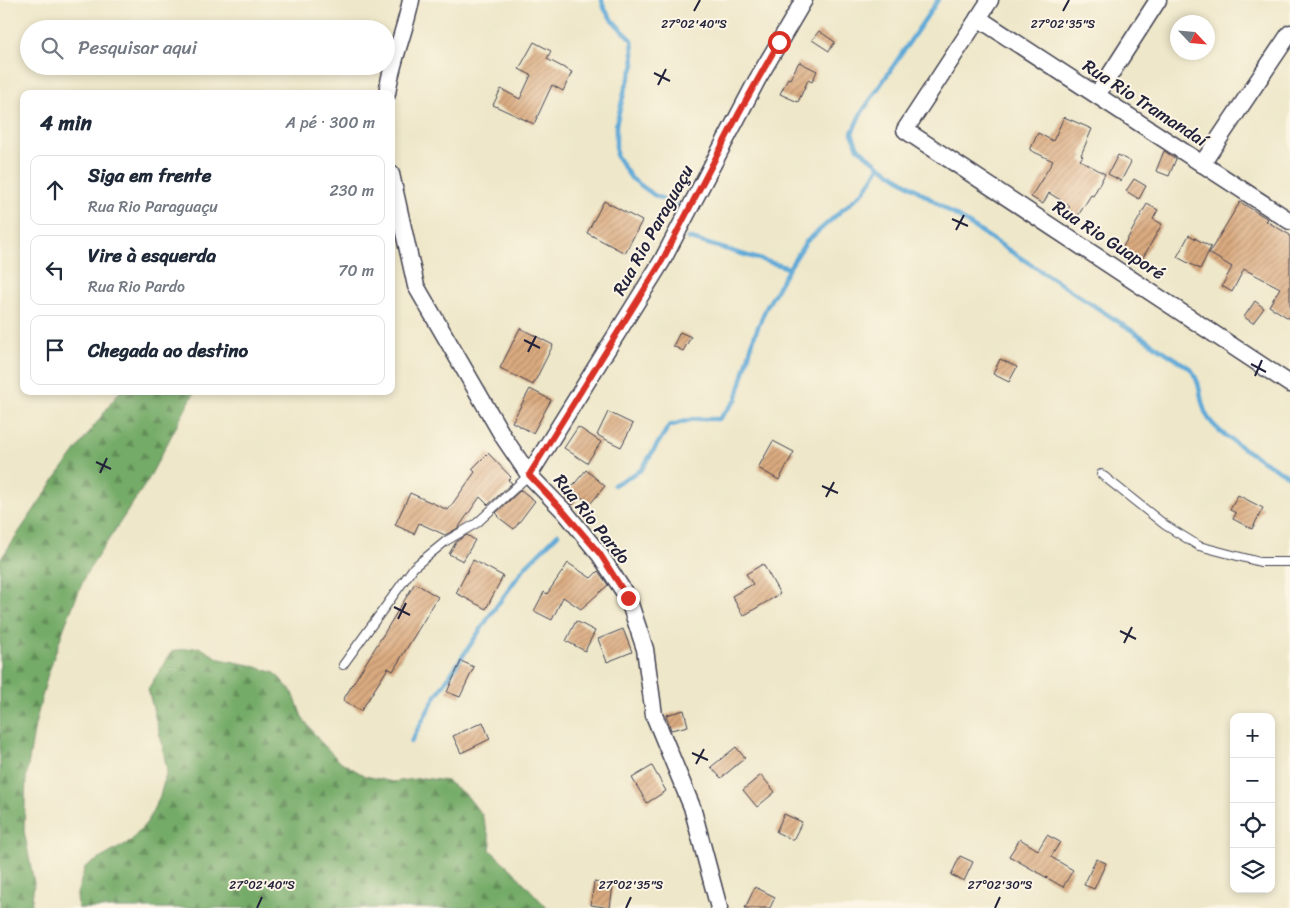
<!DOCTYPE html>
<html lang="pt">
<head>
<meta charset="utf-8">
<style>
	:root { --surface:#fff; --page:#f2f2f3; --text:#1f2937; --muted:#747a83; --line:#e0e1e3 }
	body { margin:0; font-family:Sriracha,sans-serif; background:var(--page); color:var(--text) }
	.controls { position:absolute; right:15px; bottom:15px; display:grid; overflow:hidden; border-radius:10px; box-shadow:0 2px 8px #0003 }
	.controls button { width:45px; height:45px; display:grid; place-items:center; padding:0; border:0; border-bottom:1px solid var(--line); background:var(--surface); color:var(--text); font:25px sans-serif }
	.compass { position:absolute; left:1170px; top:15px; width:45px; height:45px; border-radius:50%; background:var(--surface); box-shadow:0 2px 8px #0003; rotate:116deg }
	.stop { position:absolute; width:15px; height:15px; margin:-11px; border:4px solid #d93025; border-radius:50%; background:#fff }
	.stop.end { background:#d93025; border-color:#fff; box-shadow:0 1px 5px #0008 }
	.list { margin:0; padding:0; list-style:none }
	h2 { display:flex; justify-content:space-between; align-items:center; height:65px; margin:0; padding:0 20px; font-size:21px }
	h2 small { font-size:16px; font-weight:400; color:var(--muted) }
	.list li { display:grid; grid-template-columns:32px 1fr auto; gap:15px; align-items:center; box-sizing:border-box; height:70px; margin:0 10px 10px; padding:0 10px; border:1px solid var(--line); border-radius:10px }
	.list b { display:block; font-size:19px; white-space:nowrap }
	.list p { margin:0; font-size:16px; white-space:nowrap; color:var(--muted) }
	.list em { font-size:16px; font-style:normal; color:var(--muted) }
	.icon { flex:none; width:28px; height:28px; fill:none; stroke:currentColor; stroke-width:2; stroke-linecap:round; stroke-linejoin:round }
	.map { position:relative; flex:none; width:1290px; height:908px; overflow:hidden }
	.search { position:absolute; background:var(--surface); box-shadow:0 2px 8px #0003; left:20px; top:20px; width:375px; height:55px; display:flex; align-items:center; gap:12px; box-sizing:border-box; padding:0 18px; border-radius:28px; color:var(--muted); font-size:19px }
	.panel { position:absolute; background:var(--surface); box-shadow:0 2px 8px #0003; left:20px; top:90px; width:375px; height:305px; border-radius:10px }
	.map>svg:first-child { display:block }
</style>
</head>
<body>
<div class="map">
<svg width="1290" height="908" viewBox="0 0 1290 908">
	<defs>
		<pattern id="forest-firs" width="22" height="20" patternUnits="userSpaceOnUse" patternTransform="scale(1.25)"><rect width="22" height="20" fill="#75ab68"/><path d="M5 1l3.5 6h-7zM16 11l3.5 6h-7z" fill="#608b57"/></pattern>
		<pattern id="building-hatch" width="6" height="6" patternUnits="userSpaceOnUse" patternTransform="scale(1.25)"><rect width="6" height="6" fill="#dbab80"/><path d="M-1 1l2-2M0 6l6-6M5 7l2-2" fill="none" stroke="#b18b6a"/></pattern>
	</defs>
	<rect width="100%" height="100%" fill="#fcf5e5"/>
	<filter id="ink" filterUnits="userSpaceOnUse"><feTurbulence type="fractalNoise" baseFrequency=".02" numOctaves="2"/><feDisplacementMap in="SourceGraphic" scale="10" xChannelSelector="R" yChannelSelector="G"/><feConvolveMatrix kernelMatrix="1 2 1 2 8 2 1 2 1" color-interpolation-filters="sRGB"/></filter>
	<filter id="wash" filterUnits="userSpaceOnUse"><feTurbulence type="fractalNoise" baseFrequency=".0096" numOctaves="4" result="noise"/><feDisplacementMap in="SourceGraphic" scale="20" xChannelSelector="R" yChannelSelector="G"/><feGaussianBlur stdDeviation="1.12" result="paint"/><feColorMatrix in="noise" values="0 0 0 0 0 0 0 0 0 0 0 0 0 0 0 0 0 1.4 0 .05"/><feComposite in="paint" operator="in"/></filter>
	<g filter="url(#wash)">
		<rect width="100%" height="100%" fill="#eee7c9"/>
		<g fill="url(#forest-firs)" stroke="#4c6652">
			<path d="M 120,391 L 195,391 L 148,480 L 86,574 L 65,625 L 47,677 L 35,725 L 26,778 L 24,831 L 34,883 L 31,908 L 0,908 L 0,560 L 55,479 Z"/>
			<path d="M 199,647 L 220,659 L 250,665 L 275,673 L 293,693 L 302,717 L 318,739 L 338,760 L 365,776 L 393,782 L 423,778 L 447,781 L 467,796 L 482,815 L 491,843 L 490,850 L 511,869 L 547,908 L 78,908 L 77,894 L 85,867 L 131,841 L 147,822 L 160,796 L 167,771 L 162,743 L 148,689 L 172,651 Z"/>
		</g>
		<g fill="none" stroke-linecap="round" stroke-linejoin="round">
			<g stroke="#5fa9d7" stroke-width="4.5">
				<path d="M 602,0 C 603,14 623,31 632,40 L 634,65 L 625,89 L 616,125 L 616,155 L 631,178 L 654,195 L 680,206"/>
				<path d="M 938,0 L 860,115 L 852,133 L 858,148 L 880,166 L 1191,369 C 1202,385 1199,399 1206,414 C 1216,436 1268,463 1290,477"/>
				<path d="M 688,238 L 789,268 L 806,242 L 864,191 L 880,166"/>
				<path d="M 614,485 L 641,470 L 669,426 L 693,419 L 719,419 L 736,400 L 754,337 L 765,310 L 789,268"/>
				<path d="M 411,742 L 434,699 L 493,611 L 525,567 L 558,534"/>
			</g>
		</g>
		<g id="blocks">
			<g fill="url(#building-hatch)">
				<path d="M 819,31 L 835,42 L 829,51 L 812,40 Z"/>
				<path d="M 534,42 L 551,51 L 547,59 L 572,72 L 563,91 L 552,85 L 534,124 L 493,105 L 501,89 L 520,99 L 531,75 L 519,69 Z"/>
				<path d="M 799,62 L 817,71 L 812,82 L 808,80 L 798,102 L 780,94 L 788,78 L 790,79 Z"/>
				<path d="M 1064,117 L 1092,129 L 1081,155 L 1083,156 L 1080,160 L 1105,174 L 1093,196 L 1091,195 L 1074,222 L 1064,216 L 1070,206 L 1049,193 L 1043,204 L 1031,197 L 1053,161 L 1030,150 L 1038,133 L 1053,141 Z"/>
				<path d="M 1164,151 L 1176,159 L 1169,176 L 1156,171 Z"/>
				<path d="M 1118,155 L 1131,162 L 1121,181 L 1108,174 Z"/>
				<path d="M 1134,179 L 1146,186 L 1139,199 L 1126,191 Z"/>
				<path d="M 604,201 L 642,221 L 625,253 L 587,233 Z"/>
				<path d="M 1240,202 L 1268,219 L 1266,221 L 1290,235 L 1290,319 L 1269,306 L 1280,288 L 1244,269 L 1232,292 L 1222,286 L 1232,267 L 1209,253 Z"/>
				<path d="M 1147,204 L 1158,210 L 1153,219 L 1162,224 L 1140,263 L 1120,252 Z"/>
				<path d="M 1189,235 L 1211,247 L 1200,269 L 1177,257 Z"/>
				<path d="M 1255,301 L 1264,308 L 1253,323 L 1244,317 Z"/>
				<path d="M 520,328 L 553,345 L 533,385 L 500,368 Z"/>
				<path d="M 680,332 L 691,337 L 683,351 L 673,346 Z"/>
				<path d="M 1000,359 L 1017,367 L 1009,382 L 993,374 Z"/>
				<path d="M 530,389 L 551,400 L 533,433 L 512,422 Z"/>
				<path d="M 608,412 L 633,424 L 621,447 L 597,435 Z"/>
				<path d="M 578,427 L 601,442 L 587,463 L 564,448 Z"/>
				<path d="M 773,441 L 794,452 L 779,480 L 758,468 Z"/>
				<path d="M 488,453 L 511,477 L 508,480 L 512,483 L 488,505 L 480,497 L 458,528 L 445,535 L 419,523 L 414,534 L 395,525 L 410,493 L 448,510 L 475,472 L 472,469 Z"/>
				<path d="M 586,470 L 605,486 L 590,504 L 580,496 L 573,505 L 564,496 Z"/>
				<path d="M 521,490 L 535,501 L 514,529 L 498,517 L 499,516 L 496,513 Z"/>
				<path d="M 1238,495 L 1263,508 L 1252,529 L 1233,519 L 1236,513 L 1230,510 Z"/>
				<path d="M 467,535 L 475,540 L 463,561 L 449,554 L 456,542 Z"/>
				<path d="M 473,560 L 503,576 L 486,609 L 456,593 Z"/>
				<path d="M 568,563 L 591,578 L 598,571 L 608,585 L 581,609 L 563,597 L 552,620 L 534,611 L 544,592 L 547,594 Z"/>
				<path d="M 763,564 L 780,594 L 743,616 L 732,596 L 753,584 L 746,574 Z"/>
				<path d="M 415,583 L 438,597 L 393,671 L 388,668 L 361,711 L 343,700 Z"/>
				<path d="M 576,621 L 595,631 L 585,651 L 566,641 Z"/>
				<path d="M 623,629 L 632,652 L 607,662 L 598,639 Z"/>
				<path d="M 461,661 L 474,667 L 460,697 L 447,692 Z"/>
				<path d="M 684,710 L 688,726 L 671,730 L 666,715 Z"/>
				<path d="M 483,722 L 490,739 L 461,753 L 453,736 Z"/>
				<path d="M 736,747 L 745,758 L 721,778 L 711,767 Z"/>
				<path d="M 652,766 L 666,791 L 647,803 L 632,778 Z"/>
				<path d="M 761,775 L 775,792 L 757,807 L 743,790 Z"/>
				<path d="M 784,814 L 802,822 L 793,840 L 776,832 Z"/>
				<path d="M 1047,835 L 1060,842 L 1051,857 L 1073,870 L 1063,887 L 1009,856 L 1020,839 L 1038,850 Z"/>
				<path d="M 960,856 L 973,862 L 964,881 L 951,875 Z"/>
				<path d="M 1096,859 L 1106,863 L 1094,889 L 1084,885 Z"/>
				<path d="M 594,882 L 613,885 L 610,908 L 591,905 Z"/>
				<path d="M 755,887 L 775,897 L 770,908 L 745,908 Z"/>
			</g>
		</g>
	</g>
	<g filter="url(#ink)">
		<use href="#blocks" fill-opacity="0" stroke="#414050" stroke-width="1"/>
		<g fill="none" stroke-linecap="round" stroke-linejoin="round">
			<defs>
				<g id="lane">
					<path d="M 1101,474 L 1165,525 L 1199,546 L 1260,562 L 1290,562"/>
					<path d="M 343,665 L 414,567 L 446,541 L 477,523 L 529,475"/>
				</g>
				<g id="street">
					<path d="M 990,0 L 905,130 L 1290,384"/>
					<path d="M 978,18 L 1290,221"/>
					<path d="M 387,94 C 391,62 405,32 411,0"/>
					<path d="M 1097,95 L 1158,0"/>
					<path d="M 1202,164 L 1290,33"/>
					<path d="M 391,174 L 416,286 L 504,438 L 529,475 L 565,512 L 600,555 L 628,598 L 645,649 L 654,715 L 692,807 L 719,908"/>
					<path d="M 529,475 L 662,261 L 757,80 L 804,0"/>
				</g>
			</defs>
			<use href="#lane" stroke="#414050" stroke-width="10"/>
			<use href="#street" stroke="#414050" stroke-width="19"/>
			<use href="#lane" stroke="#fff" stroke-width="8"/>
			<use href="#street" stroke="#fff" stroke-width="16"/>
		</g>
	</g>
	<g fill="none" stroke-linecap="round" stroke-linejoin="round" filter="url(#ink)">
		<path stroke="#d93025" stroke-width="6" d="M 628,598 L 600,554 L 564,512 L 529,475 L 662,261 L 739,113 L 779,42"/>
	</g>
	<path fill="none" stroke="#22223b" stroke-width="2" d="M 694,11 L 700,0M 1063,11 L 1069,0M 654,73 L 670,81M 658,85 L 666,69M 952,219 L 968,226M 956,230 L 964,215M 524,340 L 540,348M 528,352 L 536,336M 1251,364 L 1266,372M 1255,376 L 1262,360M 96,462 L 111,469M 100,473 L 107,458M 822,486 L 838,493M 826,497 L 834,482M 394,607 L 410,615M 398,619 L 406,603M 1120,631 L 1136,639M 1124,643 L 1132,627M 692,753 L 708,760M 696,764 L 704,749M 257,908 L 262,897M 626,908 L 631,897M 995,908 L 1000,897"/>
	<g text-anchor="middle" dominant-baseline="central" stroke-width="4" stroke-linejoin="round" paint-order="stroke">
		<g font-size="18" fill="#22223b" stroke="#fcf5e5">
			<text transform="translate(1145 103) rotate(33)">Rua Rio Tramandaí</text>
			<text transform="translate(653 230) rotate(-61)">Rua Rio Paraguaçu</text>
			<text transform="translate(1109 240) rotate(33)">Rua Rio Guaporé</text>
			<text transform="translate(592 519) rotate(51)">Rua Rio Pardo</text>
		</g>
	</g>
	<g font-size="12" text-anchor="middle" fill="#22223b" stroke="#fcf5e5" stroke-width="4" stroke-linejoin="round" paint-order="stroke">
		<text x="694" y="28">27°02'40"S</text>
		<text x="1063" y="28">27°02'35"S</text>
		<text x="262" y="889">27°02'40"S</text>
		<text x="631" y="889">27°02'35"S</text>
		<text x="1000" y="889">27°02'30"S</text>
	</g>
</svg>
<div class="controls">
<button>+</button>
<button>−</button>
<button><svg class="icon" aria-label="locate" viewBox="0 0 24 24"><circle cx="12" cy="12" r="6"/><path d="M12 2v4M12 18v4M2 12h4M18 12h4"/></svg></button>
<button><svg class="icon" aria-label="layers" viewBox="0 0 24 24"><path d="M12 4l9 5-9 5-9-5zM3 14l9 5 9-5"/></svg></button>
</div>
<svg class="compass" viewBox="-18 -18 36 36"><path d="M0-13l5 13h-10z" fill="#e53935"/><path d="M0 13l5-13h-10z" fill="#747a83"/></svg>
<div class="stop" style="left:779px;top:42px"></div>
<div class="stop end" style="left:628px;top:598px"></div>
<div class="search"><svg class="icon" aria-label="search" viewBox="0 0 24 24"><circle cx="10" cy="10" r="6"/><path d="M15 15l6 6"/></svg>Pesquisar aqui</div>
<section class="panel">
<h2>4 min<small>A pé · 300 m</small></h2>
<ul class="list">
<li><svg class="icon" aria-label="ahead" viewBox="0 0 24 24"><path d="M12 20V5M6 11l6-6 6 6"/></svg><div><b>Siga em frente</b><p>Rua Rio Paraguaçu</p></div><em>230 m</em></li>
<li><svg class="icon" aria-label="left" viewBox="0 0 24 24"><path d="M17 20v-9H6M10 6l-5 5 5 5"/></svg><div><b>Vire à esquerda</b><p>Rua Rio Pardo</p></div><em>70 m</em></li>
<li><svg class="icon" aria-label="arrive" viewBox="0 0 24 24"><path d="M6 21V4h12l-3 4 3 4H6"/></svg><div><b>Chegada ao destino</b></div></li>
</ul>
</section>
</div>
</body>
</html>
